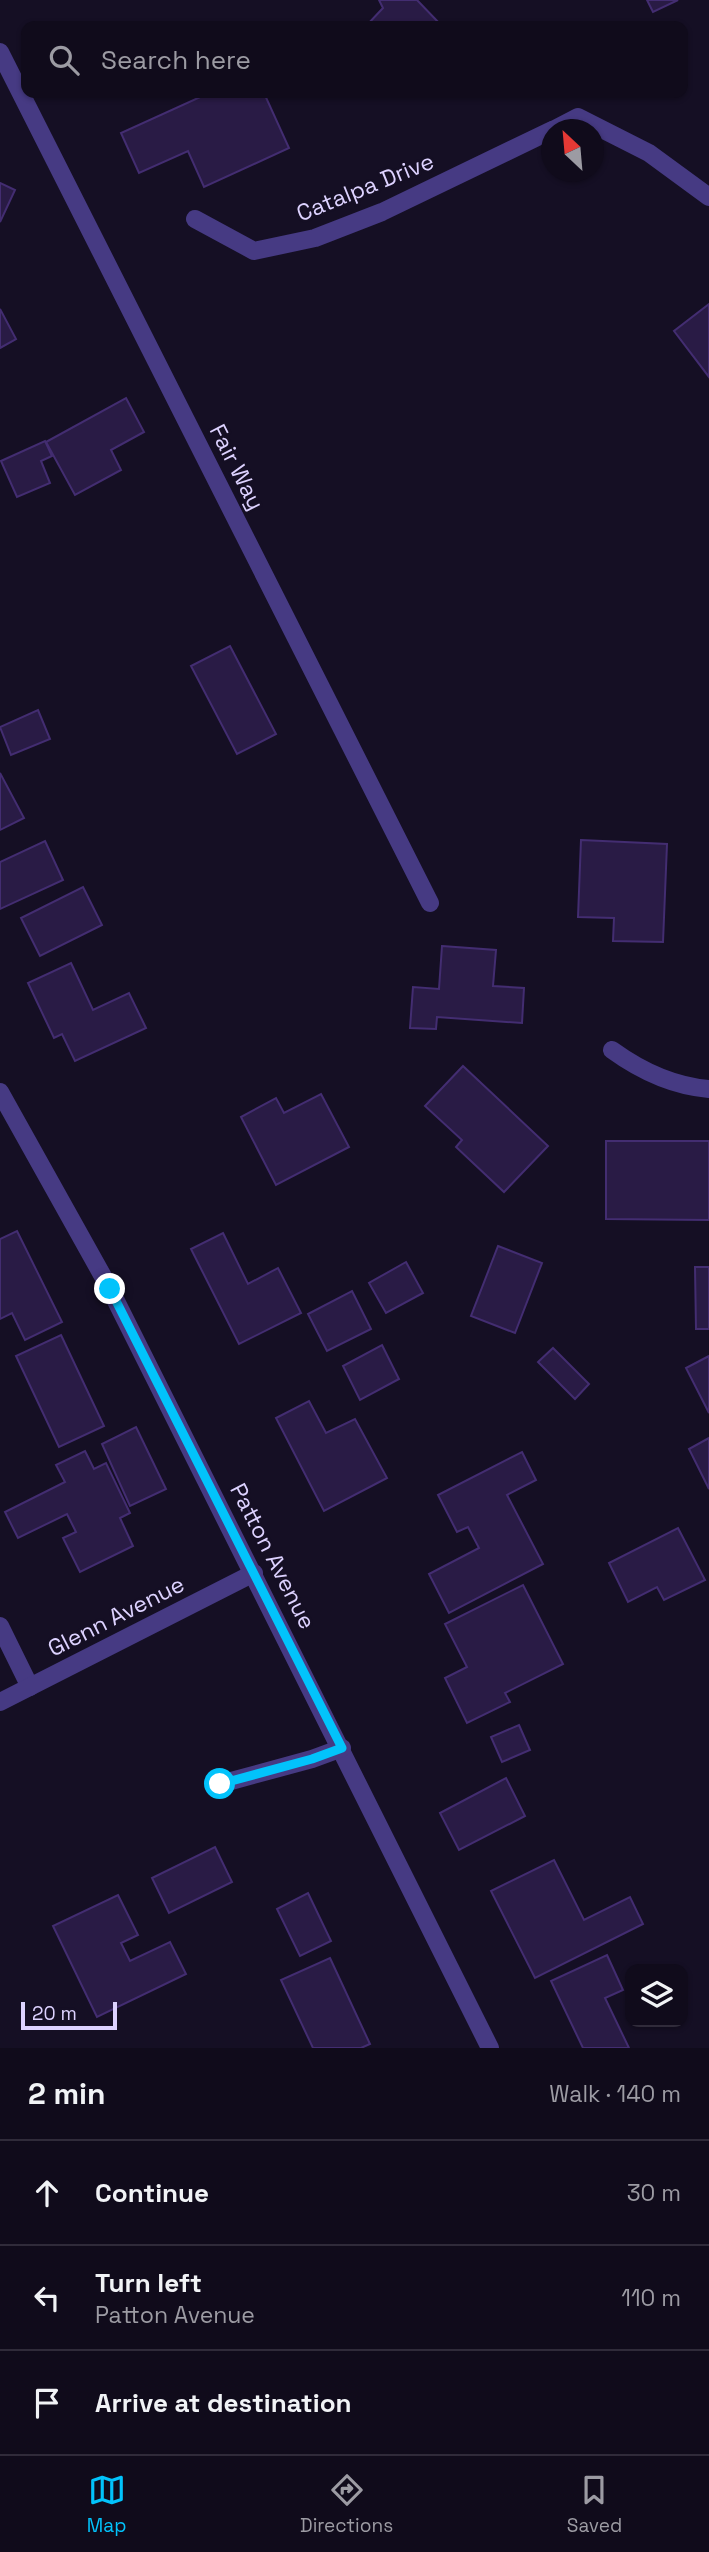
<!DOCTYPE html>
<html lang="en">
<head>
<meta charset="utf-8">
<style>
	:root { --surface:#100b1b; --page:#1e1928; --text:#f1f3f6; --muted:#9c9ba3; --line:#302b3a; --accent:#02c3fb }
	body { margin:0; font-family:"Space Grotesk",sans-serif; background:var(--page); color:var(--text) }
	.controls { position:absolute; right:21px; bottom:21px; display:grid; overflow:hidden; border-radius:14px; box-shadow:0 2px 5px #0004 }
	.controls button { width:63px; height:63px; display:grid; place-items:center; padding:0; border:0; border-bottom:2px solid var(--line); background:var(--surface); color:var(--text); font:35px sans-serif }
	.compass { position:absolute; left:541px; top:119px; width:63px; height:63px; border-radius:50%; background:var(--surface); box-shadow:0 2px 5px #0004; rotate:334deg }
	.scale { position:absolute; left:21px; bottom:18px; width:96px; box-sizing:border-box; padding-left:7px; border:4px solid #ddd2ff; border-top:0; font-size:19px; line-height:24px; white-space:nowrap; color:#ddd2ff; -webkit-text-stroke:5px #150f24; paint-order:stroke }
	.stop { position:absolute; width:21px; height:21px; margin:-16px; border:5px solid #02c3fb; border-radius:50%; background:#fff }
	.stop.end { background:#02c3fb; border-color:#fff; box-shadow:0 2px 7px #0008 }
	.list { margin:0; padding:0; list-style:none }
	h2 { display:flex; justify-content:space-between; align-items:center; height:91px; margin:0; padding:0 28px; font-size:30px }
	h2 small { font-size:23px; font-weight:400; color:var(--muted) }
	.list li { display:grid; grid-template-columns:46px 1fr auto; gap:21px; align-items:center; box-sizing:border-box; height:105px; padding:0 28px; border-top:2px solid var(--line) }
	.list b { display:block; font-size:26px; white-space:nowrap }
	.list p { margin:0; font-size:23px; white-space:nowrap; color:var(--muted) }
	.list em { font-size:23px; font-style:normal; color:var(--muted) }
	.icon { flex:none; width:38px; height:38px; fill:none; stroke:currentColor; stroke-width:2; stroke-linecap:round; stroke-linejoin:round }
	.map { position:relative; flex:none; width:709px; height:2048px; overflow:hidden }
	.search { position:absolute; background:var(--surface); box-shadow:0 2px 5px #0004; left:21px; right:21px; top:21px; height:77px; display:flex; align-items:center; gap:18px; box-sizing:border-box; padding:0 24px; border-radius:14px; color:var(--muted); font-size:26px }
	.sheet { height:406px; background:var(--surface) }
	nav { display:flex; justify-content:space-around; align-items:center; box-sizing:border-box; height:98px; border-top:2px solid var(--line); background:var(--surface); font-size:19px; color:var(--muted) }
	nav a { display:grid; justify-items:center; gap:4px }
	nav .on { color:var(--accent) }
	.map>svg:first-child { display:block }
</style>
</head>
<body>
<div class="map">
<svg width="709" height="2048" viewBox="0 0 709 2048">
	<rect width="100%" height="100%" fill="#150f24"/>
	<g fill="#291b45" stroke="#432d71" stroke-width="2">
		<path d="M 379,0 L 417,0 L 442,26 L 366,26 L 383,8 Z"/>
		<path d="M 647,0 L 678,0 L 653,12 Z"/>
		<path d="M 209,93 L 264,93 L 289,148 L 204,187 L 188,151 L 139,173 L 121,133 Z"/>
		<path d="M 0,183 L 15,190 L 0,222 Z"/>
		<path d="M 709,304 L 709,377 L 674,331 Z"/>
		<path d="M 0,309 L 16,339 L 0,348 Z"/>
		<path d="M 126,398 L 144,432 L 111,450 L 121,470 L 75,495 L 46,442 Z"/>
		<path d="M 45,441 L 52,456 L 41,461 L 50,483 L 17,497 L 1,461 Z"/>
		<path d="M 230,646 L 276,734 L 237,754 L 191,666 Z"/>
		<path d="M 38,710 L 50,739 L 11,755 L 0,727 Z"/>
		<path d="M 0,773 L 24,818 L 0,830 Z"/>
		<path d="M 581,840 L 667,844 L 663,942 L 613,941 L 614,918 L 578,917 Z"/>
		<path d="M 45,841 L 63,880 L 0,909 L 0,862 Z"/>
		<path d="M 83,887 L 102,925 L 40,956 L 21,918 Z"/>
		<path d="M 442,946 L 496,950 L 493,986 L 524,988 L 522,1023 L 437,1017 L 436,1029 L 410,1028 L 413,987 L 439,989 Z"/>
		<path d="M 71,963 L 93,1010 L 129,993 L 146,1028 L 75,1061 L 62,1034 L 54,1038 L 28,983 Z"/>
		<path d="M 463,1066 L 548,1146 L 504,1192 L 456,1147 L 462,1140 L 425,1106 Z"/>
		<path d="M 321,1094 L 349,1147 L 276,1185 L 241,1117 L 276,1098 L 284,1113 Z"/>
		<path d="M 606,1141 L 709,1141 L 709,1220 L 606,1219 Z"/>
		<path d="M 17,1231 L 62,1322 L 25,1340 L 12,1313 L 0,1319 L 0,1239 Z"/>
		<path d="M 223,1233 L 248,1284 L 278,1268 L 301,1313 L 239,1344 L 191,1249 Z"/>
		<path d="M 498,1246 L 542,1263 L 515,1333 L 471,1316 Z"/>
		<path d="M 406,1262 L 423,1293 L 386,1313 L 369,1283 Z"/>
		<path d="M 695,1267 L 709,1267 L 709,1329 L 696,1329 Z"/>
		<path d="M 352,1291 L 371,1329 L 327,1351 L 308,1314 Z"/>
		<path d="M 61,1335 L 104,1426 L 59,1447 L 16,1356 Z"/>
		<path d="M 382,1345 L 399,1379 L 360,1400 L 343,1366 Z"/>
		<path d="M 553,1348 L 589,1384 L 575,1399 L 538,1362 Z"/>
		<path d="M 709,1356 L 709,1413 L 686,1368 Z"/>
		<path d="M 309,1401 L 326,1433 L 355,1419 L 387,1478 L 324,1511 L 276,1418 Z"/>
		<path d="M 136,1427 L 166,1489 L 130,1506 L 102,1444 Z"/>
		<path d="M 709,1438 L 709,1489 L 689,1449 Z"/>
		<path d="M 85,1451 L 94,1469 L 106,1463 L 130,1513 L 120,1518 L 133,1546 L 80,1572 L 63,1538 L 76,1532 L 67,1514 L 18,1538 L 5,1512 L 65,1482 L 56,1465 Z"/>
		<path d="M 522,1452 L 536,1480 L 507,1495 L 543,1564 L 449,1613 L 429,1574 L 479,1548 L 468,1527 L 457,1532 L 438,1495 Z"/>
		<path d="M 678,1528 L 705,1580 L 664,1600 L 657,1587 L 628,1602 L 609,1563 Z"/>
		<path d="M 523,1585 L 563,1664 L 505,1693 L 510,1702 L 467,1723 L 445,1678 L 467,1667 L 445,1624 Z"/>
		<path d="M 519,1725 L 530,1750 L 502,1762 L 491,1737 Z"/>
		<path d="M 506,1778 L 525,1816 L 459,1850 L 440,1813 Z"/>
		<path d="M 215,1847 L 232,1882 L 169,1913 L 152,1878 Z"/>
		<path d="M 554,1860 L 584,1920 L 630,1897 L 643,1924 L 535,1978 L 491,1891 Z"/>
		<path d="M 308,1893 L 331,1941 L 300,1956 L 277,1909 Z"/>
		<path d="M 118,1895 L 138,1935 L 121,1943 L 130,1961 L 170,1942 L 186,1974 L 97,2017 L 53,1926 Z"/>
		<path d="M 607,1955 L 623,1990 L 605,1998 L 629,2048 L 583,2048 L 551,1981 Z"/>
		<path d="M 330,1958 L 370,2044 L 361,2048 L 313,2048 L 281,1980 Z"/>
	</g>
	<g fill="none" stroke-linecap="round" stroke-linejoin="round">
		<g stroke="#463a83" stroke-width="18">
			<path d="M 0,52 L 430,903"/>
			<path d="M 553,130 L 578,117 L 649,153 L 709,197"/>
			<path d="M 195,219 L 254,251 L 315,238 L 382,212 L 552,130"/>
			<path d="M 612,1050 C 641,1071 673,1086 709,1089"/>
			<path d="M 0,1092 L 110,1289 L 490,2048"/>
			<path d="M 0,1626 L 30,1687"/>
			<path d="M 0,1702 L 254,1573"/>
			<path d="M 220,1784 L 312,1759 L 342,1748"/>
		</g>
	</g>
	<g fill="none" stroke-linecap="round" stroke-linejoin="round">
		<path stroke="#02c3fb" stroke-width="9" d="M 110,1289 L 342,1748 L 312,1759 L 220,1784"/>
	</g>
	<g text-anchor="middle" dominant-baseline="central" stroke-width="5" stroke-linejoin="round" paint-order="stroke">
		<g font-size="23" fill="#ddd2ff" stroke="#150f24">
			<text transform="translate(365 187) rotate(-22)">Catalpa Drive</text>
			<text transform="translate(237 467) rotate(63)">Fair Way</text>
			<text transform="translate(273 1556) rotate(63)">Patton Avenue</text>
			<text transform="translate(116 1616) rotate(-27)">Glenn Avenue</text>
		</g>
	</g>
</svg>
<div class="controls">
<button><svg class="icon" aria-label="layers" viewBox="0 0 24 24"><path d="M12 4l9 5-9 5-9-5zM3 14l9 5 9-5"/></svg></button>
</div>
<svg class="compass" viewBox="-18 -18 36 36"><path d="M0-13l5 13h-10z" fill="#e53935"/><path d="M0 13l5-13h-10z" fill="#9c9ba3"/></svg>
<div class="scale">20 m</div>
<div class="stop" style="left:220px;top:1784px"></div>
<div class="stop end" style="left:110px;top:1289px"></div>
<div class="search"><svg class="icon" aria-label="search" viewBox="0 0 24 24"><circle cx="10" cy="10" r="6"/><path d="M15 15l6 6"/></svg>Search here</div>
</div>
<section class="sheet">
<h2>2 min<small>Walk · 140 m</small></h2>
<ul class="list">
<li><svg class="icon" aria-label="ahead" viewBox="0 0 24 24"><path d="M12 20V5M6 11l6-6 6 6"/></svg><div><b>Continue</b></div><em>30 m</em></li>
<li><svg class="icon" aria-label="left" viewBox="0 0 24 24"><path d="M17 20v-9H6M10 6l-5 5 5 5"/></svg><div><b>Turn left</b><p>Patton Avenue</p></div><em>110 m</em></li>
<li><svg class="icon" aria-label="arrive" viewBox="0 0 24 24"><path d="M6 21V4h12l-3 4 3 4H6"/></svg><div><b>Arrive at destination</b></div></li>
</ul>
</section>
<nav>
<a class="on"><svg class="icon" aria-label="map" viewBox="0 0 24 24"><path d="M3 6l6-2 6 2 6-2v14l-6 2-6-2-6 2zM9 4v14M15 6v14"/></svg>Map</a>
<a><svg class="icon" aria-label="directions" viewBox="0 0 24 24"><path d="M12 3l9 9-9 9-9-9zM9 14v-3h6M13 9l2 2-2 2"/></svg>Directions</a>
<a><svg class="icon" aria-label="saved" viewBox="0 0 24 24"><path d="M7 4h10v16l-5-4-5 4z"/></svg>Saved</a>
</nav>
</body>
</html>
